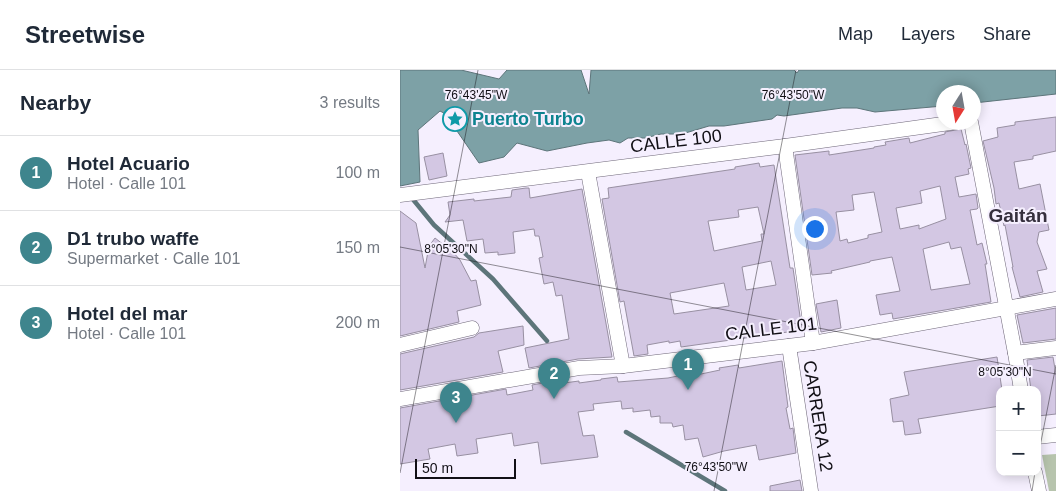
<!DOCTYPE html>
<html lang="en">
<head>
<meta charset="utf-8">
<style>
	:root { --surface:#fff; --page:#f6f6f7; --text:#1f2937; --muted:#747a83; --line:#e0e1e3; --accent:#3e858d }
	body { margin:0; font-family:Arial,sans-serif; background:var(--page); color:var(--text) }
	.controls { position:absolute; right:15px; bottom:15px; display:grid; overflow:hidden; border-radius:10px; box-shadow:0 2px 12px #0003 }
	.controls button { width:45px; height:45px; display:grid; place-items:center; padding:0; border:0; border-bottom:1px solid var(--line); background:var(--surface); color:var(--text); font:25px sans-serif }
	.compass { position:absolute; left:536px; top:15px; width:45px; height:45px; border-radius:50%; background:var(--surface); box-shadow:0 2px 12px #0003; rotate:191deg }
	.scale { position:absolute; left:15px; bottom:12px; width:101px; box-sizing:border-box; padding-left:5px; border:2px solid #110f15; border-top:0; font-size:14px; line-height:18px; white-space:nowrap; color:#110f15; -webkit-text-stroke:4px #f5effe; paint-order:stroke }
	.you { position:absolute; left:414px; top:158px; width:18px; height:18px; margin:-12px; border:4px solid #fff; border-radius:50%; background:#1a73e8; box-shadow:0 0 0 8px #1a73e833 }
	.badge { display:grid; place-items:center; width:32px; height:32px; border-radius:50%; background:var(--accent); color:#fff; font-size:16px; font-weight:700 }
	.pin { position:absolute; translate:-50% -41px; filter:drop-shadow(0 1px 2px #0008) }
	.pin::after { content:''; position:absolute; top:26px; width:18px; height:15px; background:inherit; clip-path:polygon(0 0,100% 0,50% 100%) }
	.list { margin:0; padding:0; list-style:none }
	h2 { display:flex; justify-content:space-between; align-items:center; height:65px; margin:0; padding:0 20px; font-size:21px }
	h2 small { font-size:16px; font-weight:400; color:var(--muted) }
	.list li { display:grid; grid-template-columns:32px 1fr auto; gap:15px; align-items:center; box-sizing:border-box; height:75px; padding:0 20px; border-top:1px solid var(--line) }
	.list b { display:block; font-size:19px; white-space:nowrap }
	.list p { margin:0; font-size:16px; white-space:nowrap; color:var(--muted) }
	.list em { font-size:16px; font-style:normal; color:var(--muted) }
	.map { position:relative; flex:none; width:656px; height:421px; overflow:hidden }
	header { display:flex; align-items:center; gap:30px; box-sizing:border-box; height:70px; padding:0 25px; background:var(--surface); border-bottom:1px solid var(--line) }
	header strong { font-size:24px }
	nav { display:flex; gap:28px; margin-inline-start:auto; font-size:18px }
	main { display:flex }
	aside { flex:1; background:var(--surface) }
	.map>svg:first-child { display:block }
</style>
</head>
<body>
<header>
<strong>Streetwise</strong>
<nav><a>Map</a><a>Layers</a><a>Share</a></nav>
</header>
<main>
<aside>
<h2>Nearby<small>3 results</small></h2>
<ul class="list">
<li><span class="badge">1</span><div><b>Hotel Acuario</b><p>Hotel · Calle 101</p></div><em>100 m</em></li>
<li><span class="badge">2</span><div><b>D1 trubo waffe</b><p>Supermarket · Calle 101</p></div><em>150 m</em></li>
<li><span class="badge">3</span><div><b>Hotel del mar</b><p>Hotel · Calle 101</p></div><em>200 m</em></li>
</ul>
</aside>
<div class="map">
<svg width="656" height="421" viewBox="0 0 656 421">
	<rect width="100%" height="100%" fill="#f5effe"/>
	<path fill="#b7c4ad" d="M 656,384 L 656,421 L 649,421 L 642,385 Z"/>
	<path fill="#7da1a6" stroke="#5d757a" d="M 0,0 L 61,0 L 99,9 L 107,0 L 181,0 L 189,24 L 191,0 L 394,0 L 397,3 L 399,0 L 656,0 L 656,24 L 574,33 L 574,22 L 544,22 L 543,36 L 475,42 L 457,38 L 442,38 L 384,46 L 377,45 L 372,49 L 324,56 L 309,56 L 282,64 L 261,64 L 245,68 L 228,68 L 220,73 L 209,70 L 187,73 L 147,81 L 117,73 L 104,87 L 79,93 L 57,61 L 55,49 L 40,41 L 18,60 L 20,112 L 0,116 Z"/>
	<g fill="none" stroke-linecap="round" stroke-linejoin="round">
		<g stroke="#5d757a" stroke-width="4.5">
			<path d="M 11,127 L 34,155 L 93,209 L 147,271"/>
			<path d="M 226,362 L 325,421"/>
		</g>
	</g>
	<g fill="#d3c7e3" stroke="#9890a2" fill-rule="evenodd">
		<path d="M 656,47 L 656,81 L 633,86 L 633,89 L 614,92 L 619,119 L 640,114 L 649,160 L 639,162 L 637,172 L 647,199 L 637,201 L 643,222 L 620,227 L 612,197 L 613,197 L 605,155 L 604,156 L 599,133 L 596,134 L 594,118 L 583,71 L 598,67 L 597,58 L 615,55 L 615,52 Z"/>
		<path d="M 561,59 L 565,75 L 566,74 L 571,98 L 568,99 L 569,104 L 555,107 L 559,127 L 576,124 L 578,138 L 577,139 L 570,140 L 577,175 L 582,173 L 587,194 L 585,194 L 591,232 L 493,249 L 492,243 L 480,245 L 476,225 L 500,221 L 492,187 L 470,191 L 470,192 L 431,201 L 432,203 L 412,205 L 395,85 L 429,81 L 429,85 L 474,78 L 474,77 L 486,75 L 485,72 L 509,68 L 510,73 L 545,64 L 545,62 ZM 540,116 L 546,149 L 519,159 L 519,155 L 500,159 L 496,138 L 522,133 L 520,121 ZM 474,122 L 482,162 L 468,165 L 468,168 L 448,173 L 447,169 L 440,171 L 436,142 L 454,140 L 452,125 ZM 549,172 L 551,179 L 561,177 L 570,214 L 531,220 L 523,179 Z"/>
		<path d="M 43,83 L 47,106 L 29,110 L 24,87 Z"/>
		<path d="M 359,93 L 360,97 L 374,95 L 390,198 L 393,198 L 402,260 L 281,277 L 280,271 L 269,273 L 269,271 L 247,275 L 248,284 L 234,286 L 224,231 L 220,232 L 202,129 L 209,128 L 208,118 L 335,99 L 335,97 ZM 358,137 L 364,164 L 361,164 L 362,171 L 314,181 L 308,151 L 339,147 L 338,140 ZM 371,191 L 376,215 L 346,220 L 342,197 ZM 324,213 L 329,236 L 274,244 L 270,223 Z"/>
		<path d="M 126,118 L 129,118 L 130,128 L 182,119 L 212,287 L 178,289 L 129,298 L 125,278 L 169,269 L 162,225 L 156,226 L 153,212 L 144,214 L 139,188 L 143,187 L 139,166 L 135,166 L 134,159 L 113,162 L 115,183 L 98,185 L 98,182 L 85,183 L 83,169 L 67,171 L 63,150 L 45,152 L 50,145 L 48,132 L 74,129 L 74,131 L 111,127 L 112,120 Z"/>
		<path d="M 0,141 L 16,153 L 25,198 L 29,176 L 35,168 L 53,182 L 60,190 L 71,211 L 76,210 L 81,235 L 57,241 L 59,252 L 0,266 Z"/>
		<path d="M 437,230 L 441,258 L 421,262 L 416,234 Z"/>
		<path d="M 656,238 L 656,269 L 623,273 L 617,245 Z"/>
		<path d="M 123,256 L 124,275 L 98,281 L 103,302 L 0,320 L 0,284 L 74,267 L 79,263 Z"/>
		<path d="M 597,287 L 602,320 L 600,320 L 600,336 L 518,349 L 521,363 L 505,365 L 503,351 L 493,352 L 490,329 L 509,325 L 504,302 Z"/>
		<path d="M 653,287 L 656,305 L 656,344 L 638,346 L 637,320 L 631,320 L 627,290 Z"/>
		<path d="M 382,291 L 388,337 L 386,338 L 390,359 L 393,358 L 396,383 L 359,390 L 356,375 L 324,381 L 303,387 L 298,368 L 285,370 L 283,355 L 273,357 L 272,353 L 260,353 L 260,346 L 251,347 L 250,340 L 233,342 L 233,338 L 222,339 L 221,331 L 193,334 L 194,340 L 178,342 L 183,366 L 194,365 L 198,387 L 141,394 L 138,372 L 114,376 L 112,363 L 76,369 L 78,383 L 57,386 L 55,374 L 28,379 L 30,389 L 0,394 L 0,338 L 106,319 L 107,325 L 133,320 L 132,315 L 148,312 L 149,315 L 179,311 L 179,313 L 201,310 L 201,309 L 217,307 L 218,312 L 268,308 L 287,304 L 287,307 L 320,300 L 319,298 L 338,295 L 339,298 Z"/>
		<path d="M 400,410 L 402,421 L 370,421 L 370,416 Z"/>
	</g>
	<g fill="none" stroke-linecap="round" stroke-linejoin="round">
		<defs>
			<g id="street">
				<path d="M 571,52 L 615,283 L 621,320"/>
				<path d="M 385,76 L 413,273"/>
				<path d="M 188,102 L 223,296"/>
				<path d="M 0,125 L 385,76 L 557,52"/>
				<path d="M 0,275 L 72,258"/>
				<path d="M 389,276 L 411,421"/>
				<path d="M 615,283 L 656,278"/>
				<path d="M 0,329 L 179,298 L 223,296 L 413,273 L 656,229"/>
				<path d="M 637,367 L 656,365"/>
				<path d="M 635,402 L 639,421"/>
			</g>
		</defs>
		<use href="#street" stroke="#6f6879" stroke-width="15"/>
		<use href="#street" stroke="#fff" stroke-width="14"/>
	</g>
	<path fill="none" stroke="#110f15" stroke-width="1" stroke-opacity="0.45" d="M 0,177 L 656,304M 637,392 L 656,295M 0,403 L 78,0M 314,421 L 396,0M 632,421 L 635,402"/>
	<defs>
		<symbol id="sight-ring" viewBox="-11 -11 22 22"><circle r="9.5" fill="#f5effe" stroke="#0f9aa8" stroke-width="1.5"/><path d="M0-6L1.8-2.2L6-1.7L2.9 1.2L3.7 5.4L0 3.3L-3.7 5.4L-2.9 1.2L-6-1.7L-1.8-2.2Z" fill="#0f9aa8"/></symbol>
	</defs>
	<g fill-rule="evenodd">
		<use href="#sight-ring" x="41" y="35" width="28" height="28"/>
	</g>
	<g text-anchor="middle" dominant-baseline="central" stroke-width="4" stroke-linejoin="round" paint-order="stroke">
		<g font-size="18" font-weight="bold" fill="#0d838f" stroke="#f5effe" text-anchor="start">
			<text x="72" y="49">Puerto Turbo</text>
		</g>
		<g font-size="18" fill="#110f15" stroke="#f5effe">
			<text transform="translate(276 71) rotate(-7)">CALLE 100</text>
			<text transform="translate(371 259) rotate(-7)">CALLE 101</text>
			<text transform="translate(418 346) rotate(81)">CARRERA 12</text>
		</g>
		<g font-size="19" font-weight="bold" fill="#352f3d" stroke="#f5effe">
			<text x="618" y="145">Gaitán</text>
		</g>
	</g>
	<g font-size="12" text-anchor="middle" fill="#110f15" stroke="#f5effe" stroke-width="4" stroke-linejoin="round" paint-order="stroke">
		<text x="76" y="29">76°43'45"W</text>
		<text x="393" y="29">76°43'50"W</text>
		<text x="51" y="183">8°05'30"N</text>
		<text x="605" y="306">8°05'30"N</text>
		<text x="316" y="401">76°43'50"W</text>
	</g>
</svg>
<div class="controls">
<button>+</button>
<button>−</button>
</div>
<svg class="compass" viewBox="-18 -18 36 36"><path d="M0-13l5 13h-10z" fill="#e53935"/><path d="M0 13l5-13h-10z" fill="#747a83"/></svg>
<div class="scale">50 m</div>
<div class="you"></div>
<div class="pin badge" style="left:288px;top:320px">1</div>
<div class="pin badge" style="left:154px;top:329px">2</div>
<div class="pin badge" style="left:56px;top:353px">3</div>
</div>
</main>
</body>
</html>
